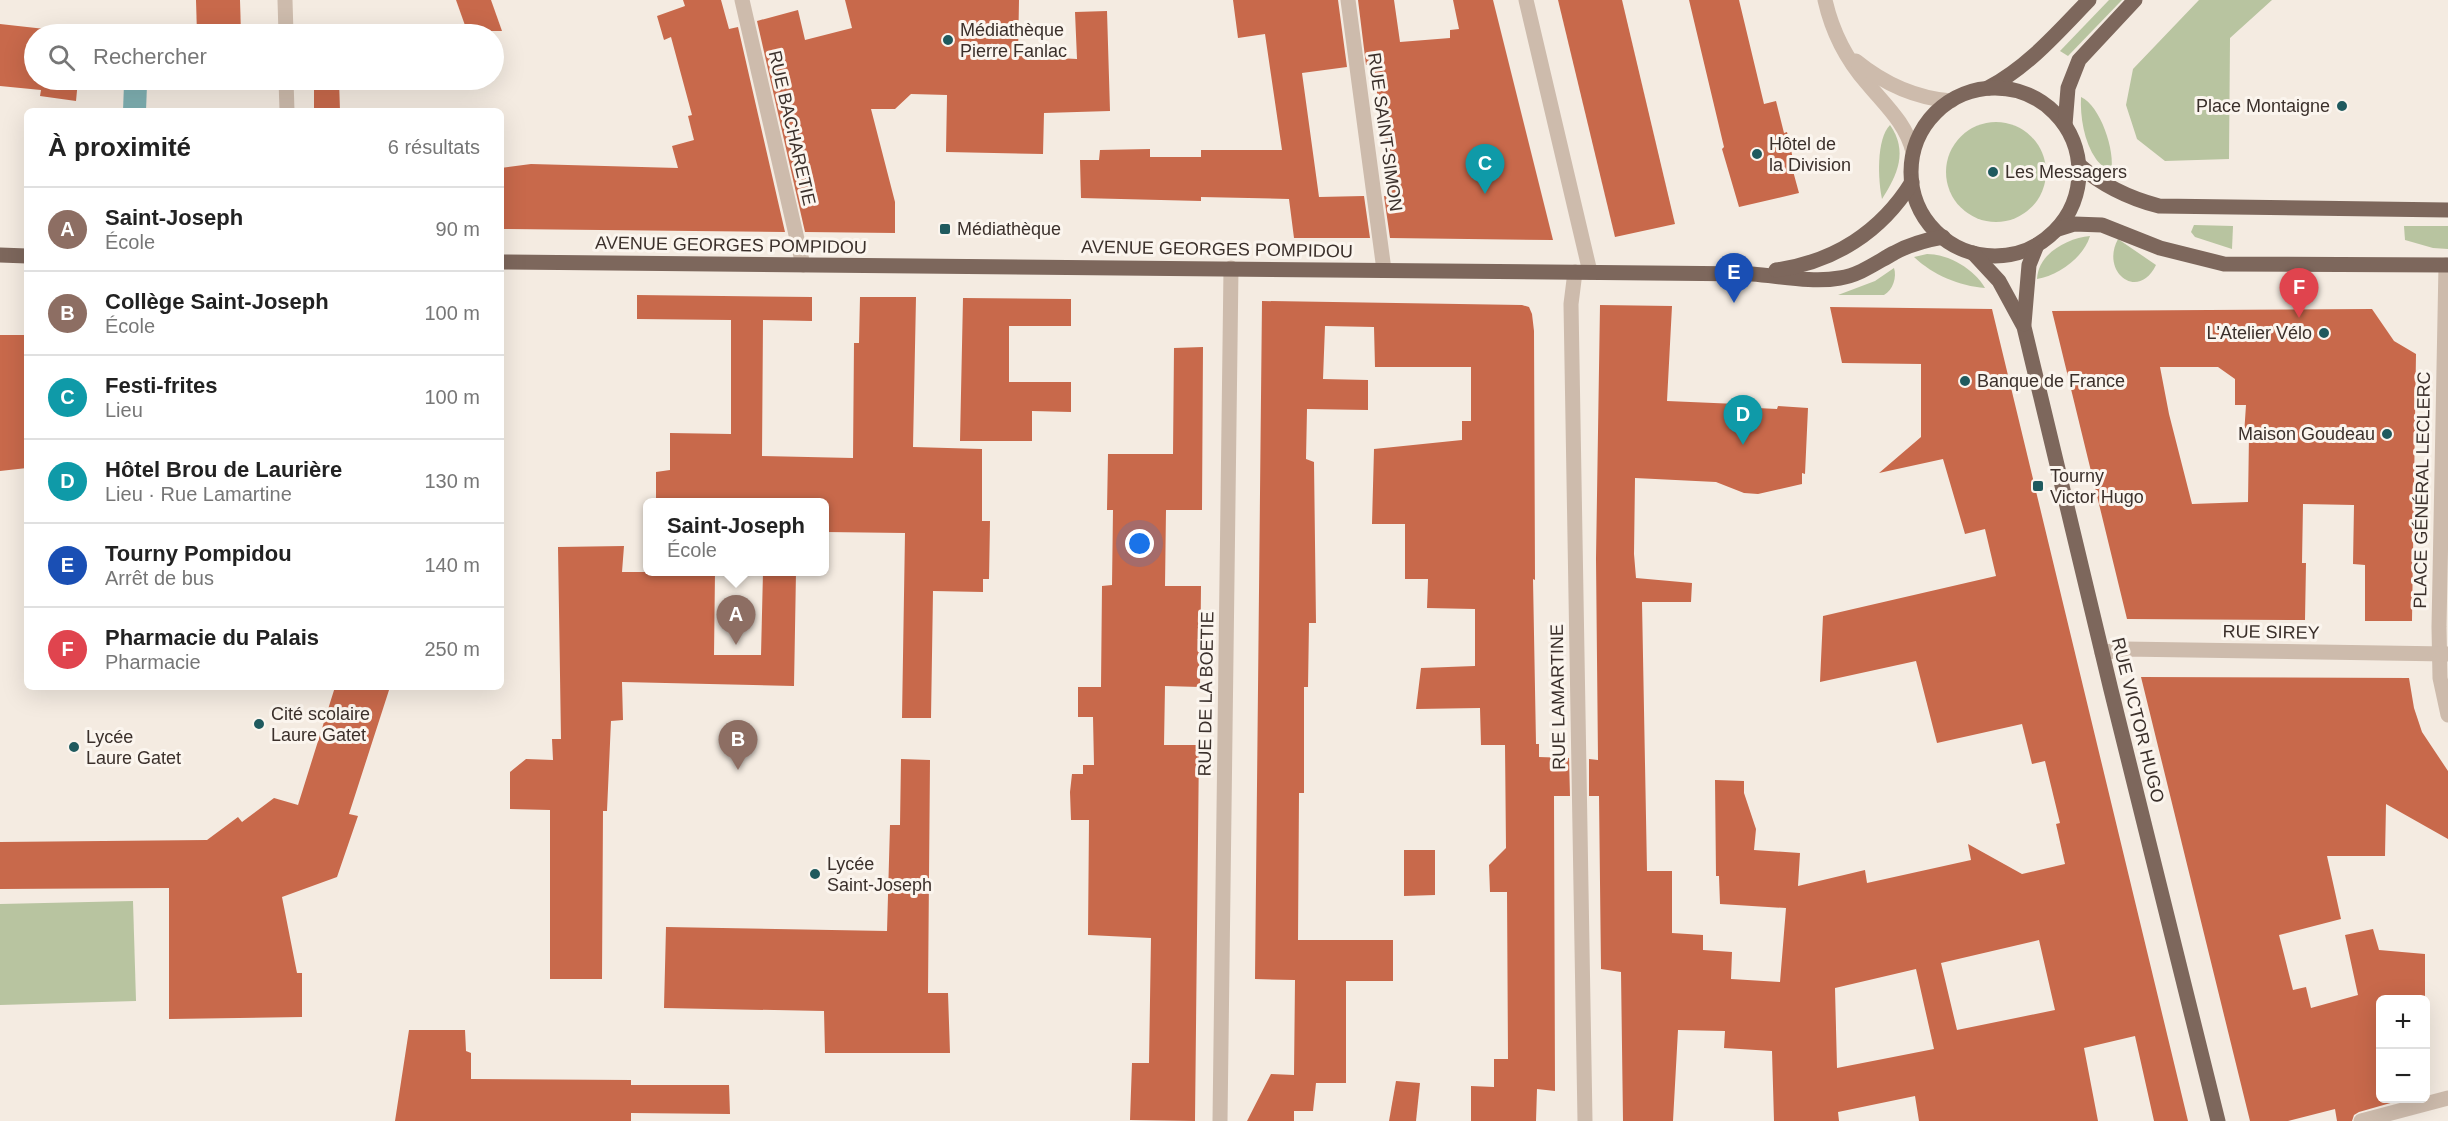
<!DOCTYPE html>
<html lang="fr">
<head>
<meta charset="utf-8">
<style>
	:root { --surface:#fff; --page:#f6f6f6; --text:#222; --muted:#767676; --line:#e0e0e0; --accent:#7c3aed }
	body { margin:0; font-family:Helvetica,sans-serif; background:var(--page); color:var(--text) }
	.controls { position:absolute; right:18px; bottom:18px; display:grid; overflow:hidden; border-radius:9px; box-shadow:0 6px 24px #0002 }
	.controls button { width:54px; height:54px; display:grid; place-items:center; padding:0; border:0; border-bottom:2px solid var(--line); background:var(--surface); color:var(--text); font:30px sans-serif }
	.you { position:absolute; left:1140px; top:544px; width:21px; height:21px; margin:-15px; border:4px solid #fff; border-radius:50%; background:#1a73e8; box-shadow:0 0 0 9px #1a73e833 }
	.badge { display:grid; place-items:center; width:39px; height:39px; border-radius:50%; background:var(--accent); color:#fff; font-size:20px; font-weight:700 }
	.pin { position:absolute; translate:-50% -50px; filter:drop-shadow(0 2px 3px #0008) }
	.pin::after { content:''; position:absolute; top:32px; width:21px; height:18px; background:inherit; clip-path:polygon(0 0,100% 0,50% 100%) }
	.popup { position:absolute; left:643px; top:498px; width:186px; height:78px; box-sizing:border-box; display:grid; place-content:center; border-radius:9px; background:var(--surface); filter:drop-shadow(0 2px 4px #0005); font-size:20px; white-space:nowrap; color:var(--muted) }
	.popup b { font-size:22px; color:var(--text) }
	.popup::after { content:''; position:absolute; left:50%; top:100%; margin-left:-12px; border:12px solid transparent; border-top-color:var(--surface) }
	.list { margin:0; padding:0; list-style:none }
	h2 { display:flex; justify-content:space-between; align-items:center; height:78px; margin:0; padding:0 24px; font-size:26px }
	h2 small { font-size:20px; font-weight:400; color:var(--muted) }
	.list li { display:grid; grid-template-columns:39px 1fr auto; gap:18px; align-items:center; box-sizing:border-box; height:84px; padding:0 24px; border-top:2px solid var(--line) }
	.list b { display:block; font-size:22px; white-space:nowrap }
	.list p { margin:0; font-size:20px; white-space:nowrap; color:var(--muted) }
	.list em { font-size:20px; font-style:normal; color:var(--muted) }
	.icon { flex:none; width:33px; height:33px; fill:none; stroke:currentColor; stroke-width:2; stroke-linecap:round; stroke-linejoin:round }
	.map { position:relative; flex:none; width:2448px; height:1121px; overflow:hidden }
	.search { position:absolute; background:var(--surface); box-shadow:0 6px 24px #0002; left:24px; top:24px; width:480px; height:66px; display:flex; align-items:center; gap:15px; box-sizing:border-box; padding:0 21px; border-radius:33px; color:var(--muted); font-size:22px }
	.panel { position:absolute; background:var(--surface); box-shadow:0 6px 24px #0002; left:24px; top:108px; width:480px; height:582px; border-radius:9px }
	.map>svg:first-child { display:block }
</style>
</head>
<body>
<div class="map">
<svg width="2448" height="1121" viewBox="0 0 2448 1121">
	<rect width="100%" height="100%" fill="#f4ebe1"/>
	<g fill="#b8c4a0">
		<path d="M 2109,0 L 2122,0 L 2068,56 L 2060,51 Z"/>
		<path d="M 2199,0 L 2272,0 L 2230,38 L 2229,159 L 2165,161 L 2137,139 L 2126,105 L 2133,69 Z"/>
		<path d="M 2081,97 C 2100,105 2116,152 2111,172 C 2106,168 2099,164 2096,159 C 2084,142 2080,116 2081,97 Z"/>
		<circle cx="1996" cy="172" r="50"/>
		<path d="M 1890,125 C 1908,151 1898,174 1882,199 C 1878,181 1876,139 1890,125 Z"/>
		<path d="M 2194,225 L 2233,226 L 2232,249 L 2195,237 L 2191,232 Z"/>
		<path d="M 2404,226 L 2448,226 L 2448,249 L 2433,248 L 2405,240 Z"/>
		<path d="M 2090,236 C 2084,257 2058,276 2037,279 C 2038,254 2067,238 2090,236 Z"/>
		<path d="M 2118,239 L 2156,265 C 2138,302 2100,272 2118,239 Z"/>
		<path d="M 1927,254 C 1949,254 1974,269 1985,288 C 1959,286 1933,275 1914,257 Z"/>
		<path d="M 1894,268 C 1897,277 1893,290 1884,295 L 1838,295 L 1875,281 Z"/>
		<path d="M 133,901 L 136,1001 L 0,1005 L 0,904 Z"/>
	</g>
	<path fill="#7fb0b2" d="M 124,84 L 147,85 L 146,111 L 123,111 Z"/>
	<g fill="#c8694b" fill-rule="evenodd">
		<path d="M 196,0 L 240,0 L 241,34 L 197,34 Z"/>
		<path d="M 456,0 L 491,0 L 502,31 L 467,31 Z"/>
		<path d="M 683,0 L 721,0 L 729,29 L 738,27 L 785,232 L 501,229 L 501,168 L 531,164 L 678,168 L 672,146 L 694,140 L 688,116 L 692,115 L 671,37 L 664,40 L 657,16 L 685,6 Z"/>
		<path d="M 845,0 L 1019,0 L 1018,56 L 1077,59 L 1075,12 L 1107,11 L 1110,111 L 1044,113 L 1043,154 L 946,152 L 947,95 L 911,94 L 895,109 L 871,109 L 895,202 L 895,233 L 805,232 L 757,21 L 798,10 L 805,40 L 852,28 Z"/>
		<path d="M 1233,0 L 1338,0 L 1347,67 L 1302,73 L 1319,197 L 1364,196 L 1370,238 L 1294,238 L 1289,199 L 1201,197 L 1201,201 L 1081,198 L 1080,160 L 1099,160 L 1100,150 L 1150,149 L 1150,157 L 1201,157 L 1201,150 L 1282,150 L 1265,34 L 1238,38 Z"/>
		<path d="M 1358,0 L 1394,0 L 1400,42 L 1450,38 L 1450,30 L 1459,29 L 1453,0 L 1493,0 L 1553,240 L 1390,238 L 1384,196 L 1391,196 L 1377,93 L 1373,64 L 1366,65 Z"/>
		<path d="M 1558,0 L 1622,0 L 1675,224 L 1615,237 Z"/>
		<path d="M 1689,0 L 1739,0 L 1764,104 L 1776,101 L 1784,133 L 1787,132 L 1793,159 L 1790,160 L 1799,193 L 1739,207 L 1722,149 L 1724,147 Z"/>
		<path d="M 0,24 L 81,33 L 34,34 L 34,80 L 78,80 L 76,101 L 40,96 L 41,90 L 0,86 Z"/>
		<path d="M 314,80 L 339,80 L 340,111 L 314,111 Z"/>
		<path d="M 637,295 L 812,297 L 812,321 L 763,320 L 762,456 L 853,458 L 854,343 L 859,343 L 860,297 L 916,297 L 913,447 L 982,449 L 982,521 L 990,521 L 989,579 L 983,579 L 983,592 L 933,591 L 931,718 L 902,718 L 905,533 L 825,532 L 825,502 L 656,502 L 656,472 L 670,470 L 670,433 L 731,434 L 731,320 L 637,319 Z"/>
		<path d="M 963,298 L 1071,299 L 1071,326 L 1009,326 L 1009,382 L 1071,382 L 1071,412 L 1032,411 L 1032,441 L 960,441 Z"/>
		<path d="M 1262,301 L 1522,305 L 1529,307 L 1532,314 L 1534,331 L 1535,580 L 1533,579 L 1536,744 L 1539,744 L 1539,757 L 1569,758 L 1570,796 L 1554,796 L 1555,1091 L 1537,1089 L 1536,1121 L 1471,1121 L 1471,1086 L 1494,1087 L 1494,1059 L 1508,1059 L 1507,892 L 1490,892 L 1489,865 L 1506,848 L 1505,745 L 1481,745 L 1480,708 L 1416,709 L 1421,668 L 1475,666 L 1475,609 L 1427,608 L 1428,579 L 1405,579 L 1405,524 L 1372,524 L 1374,449 L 1462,440 L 1462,421 L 1471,421 L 1471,367 L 1375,367 L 1374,327 L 1325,326 L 1323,379 L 1368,380 L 1368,410 L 1307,409 L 1306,459 L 1314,462 L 1316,623 L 1309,623 L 1308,687 L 1304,687 L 1304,793 L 1299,793 L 1298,940 L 1393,940 L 1393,981 L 1346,981 L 1346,1083 L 1316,1083 L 1313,1111 L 1294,1111 L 1294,1121 L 1247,1121 L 1271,1074 L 1294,1075 L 1295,980 L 1255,979 Z"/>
		<path d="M 1600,305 L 1672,306 L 1667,401 L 1737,404 L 1737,407 L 1777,409 L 1778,406 L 1808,408 L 1805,474 L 1802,473 L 1802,484 L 1758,494 L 1744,493 L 1716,482 L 1635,478 L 1634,554 L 1636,578 L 1692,583 L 1691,602 L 1642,602 L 1647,871 L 1672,871 L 1672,933 L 1703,935 L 1703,950 L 1732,952 L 1731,979 L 1780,982 L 1786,908 L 1720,904 L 1719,876 L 1716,876 L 1715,780 L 1744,781 L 1744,793 L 1756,829 L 1754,850 L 1800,853 L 1798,886 L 1865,870 L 1867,883 L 1971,860 L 1968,844 L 2022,874 L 2065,864 L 2056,824 L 2060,823 L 2045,761 L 2032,764 L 2022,724 L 1937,743 L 1916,661 L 1820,682 L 1823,616 L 1996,576 L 1985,529 L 1965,534 L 1943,459 L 1879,473 L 1921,437 L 1921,364 L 1842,363 L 1830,307 L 1992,309 L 2188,1121 L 2154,1121 L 2135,1036 L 2084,1048 L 2098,1121 L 1919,1121 L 1915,1096 L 1838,1112 L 1839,1121 L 1774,1121 L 1772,1051 L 1724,1048 L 1725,1031 L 1678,1030 L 1673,1121 L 1623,1121 L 1621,972 L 1601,969 L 1599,796 L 1589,796 L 1589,759 L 1598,760 L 1596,559 ZM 2039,940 L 2055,1010 L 1957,1030 L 1941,963 ZM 1916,969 L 1934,1049 L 1837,1068 L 1835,988 Z"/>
		<path d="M 2372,309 L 2394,341 L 2416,354 L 2412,621 L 2365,621 L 2365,565 L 2353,564 L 2354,505 L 2303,504 L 2302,563 L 2306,563 L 2305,620 L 2127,619 L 2052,311 ZM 2160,367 L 2218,367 L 2235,379 L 2235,405 L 2246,405 L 2244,435 L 2249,435 L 2248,502 L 2192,504 L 2169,414 Z"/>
		<path d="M 0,335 L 27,335 L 27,468 L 0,471 Z"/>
		<path d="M 1203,347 L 1202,510 L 1166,510 L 1165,586 L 1201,586 L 1200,687 L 1165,686 L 1164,745 L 1199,745 L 1195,1121 L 1130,1120 L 1132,1063 L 1149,1063 L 1151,938 L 1088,935 L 1089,820 L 1071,820 L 1070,792 L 1072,774 L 1083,774 L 1083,765 L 1094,765 L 1093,717 L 1078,717 L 1078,687 L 1101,687 L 1102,586 L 1112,585 L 1113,510 L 1107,510 L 1108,454 L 1173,454 L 1174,348 Z"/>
		<path d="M 624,546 L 622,572 L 715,572 L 714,655 L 761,655 L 763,572 L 796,572 L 794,686 L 622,682 L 623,720 L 611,721 L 607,811 L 603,811 L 602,979 L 550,979 L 550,810 L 510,809 L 510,772 L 526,759 L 553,760 L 552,739 L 561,739 L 558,547 Z"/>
		<path d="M 2141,677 L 2409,678 L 2414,708 L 2422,732 L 2448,771 L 2448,839 L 2386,804 L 2385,856 L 2327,856 L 2341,919 L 2279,935 L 2293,990 L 2306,987 L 2311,1008 L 2358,995 L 2345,935 L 2373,929 L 2379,950 L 2425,954 L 2425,999 L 2380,999 L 2380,1098 L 2408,1098 L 2359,1112 L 2354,1115 L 2352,1121 L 2337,1121 L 2335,1109 L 2288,1121 L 2250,1121 Z"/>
		<path d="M 335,687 L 390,687 L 349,814 L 358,816 L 337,877 L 282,897 L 297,973 L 302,973 L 302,1017 L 169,1019 L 169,888 L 0,889 L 0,842 L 207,840 L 238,817 L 242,822 L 274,798 L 298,805 Z"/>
		<path d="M 901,759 L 930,760 L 928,993 L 948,993 L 950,1053 L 825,1053 L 824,1011 L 664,1008 L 666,927 L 887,931 L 890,825 L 900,825 Z"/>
		<path d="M 1404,850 L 1435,850 L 1435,895 L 1404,896 Z"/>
		<path d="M 2426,1015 L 2428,1093 L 2426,1094 Z"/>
		<path d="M 409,1030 L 465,1030 L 466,1051 L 471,1053 L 471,1079 L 631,1080 L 631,1085 L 729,1085 L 730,1114 L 631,1113 L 631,1121 L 395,1121 Z"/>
		<path d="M 1396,1081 L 1420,1083 L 1416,1121 L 1389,1121 Z"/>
	</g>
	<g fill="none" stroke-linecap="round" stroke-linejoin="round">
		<g stroke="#cdbbac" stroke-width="15">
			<path d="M 285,0 L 286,34"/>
			<path d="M 742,0 L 803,265"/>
			<path d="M 1348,0 L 1384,270"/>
			<path d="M 1526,0 L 1590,272"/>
			<path d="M 1825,0 C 1832,31 1846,59 1867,83 C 1885,105 1906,123 1913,152"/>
			<path d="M 1856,61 C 1883,83 1916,98 1951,101"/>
			<path d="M 286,80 L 287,111"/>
			<path d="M 2446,265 L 2439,627 L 2440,678 L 2448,715"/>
			<path d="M 1575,272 L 1571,304 L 1585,1121"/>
			<path d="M 2102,653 L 2124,649 L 2448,654"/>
			<path d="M 1220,1121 L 1231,268"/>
			<path d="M 2361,1121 L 2448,1098"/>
		</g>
		<g stroke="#7d675c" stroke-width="15">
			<path d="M 1988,88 C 2028,67 2058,32 2089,0"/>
			<circle cx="1995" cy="172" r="84"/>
			<path d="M 2065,125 L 2068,88 L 2079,60 L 2135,0"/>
			<path d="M 2079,165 C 2103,186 2128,198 2159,206 L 2448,210"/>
			<path d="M 2058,229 L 2074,224 L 2102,225 L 2160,248 L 2224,264 L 2448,265"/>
			<path d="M 1973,253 L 1999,281 L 2024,327 L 2111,690 L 2218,1121"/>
			<path d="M 0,255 L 27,256"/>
			<path d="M 501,262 L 1752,274 C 1780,276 1812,283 1840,278 C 1860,275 1877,262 1894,253 C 1910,244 1926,240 1943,237"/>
			<path d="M 1776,270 C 1834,262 1881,232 1912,182"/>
			<path d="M 2024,324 L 2029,265 L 2037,245"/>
		</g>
	</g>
	<g fill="#1f5a5e" stroke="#fbf5ee" stroke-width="2">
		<circle cx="948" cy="40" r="6"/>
		<circle cx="2342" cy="106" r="6"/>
		<circle cx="1757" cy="154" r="6"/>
		<circle cx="1993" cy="172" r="6"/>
		<rect x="939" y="223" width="12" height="12" rx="3"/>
		<circle cx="2324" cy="333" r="6"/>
		<circle cx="1965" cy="381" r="6"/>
		<circle cx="2387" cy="434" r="6"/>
		<rect x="2032" y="480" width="12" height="12" rx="3"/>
		<circle cx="259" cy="724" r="6"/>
		<circle cx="74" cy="747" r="6"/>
		<circle cx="815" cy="874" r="6"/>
	</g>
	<g text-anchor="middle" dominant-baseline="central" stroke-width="6" stroke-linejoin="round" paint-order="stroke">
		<g font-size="18" fill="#3b302b" stroke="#fbf5ee" text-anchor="start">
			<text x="960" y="30">Médiathèque<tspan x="960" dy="21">Pierre Fanlac</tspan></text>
			<text x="2330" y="106" text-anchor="end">Place Montaigne</text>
			<text x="1769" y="144">Hôtel de<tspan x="1769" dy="21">la Division</tspan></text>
			<text x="2005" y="172">Les Messagers</text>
			<text x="957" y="229">Médiathèque</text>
			<text x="2312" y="333" text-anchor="end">L'Atelier Vélo</text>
			<text x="1977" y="381">Banque de France</text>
			<text x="2375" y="434" text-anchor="end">Maison Goudeau</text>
			<text x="2050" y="476">Tourny<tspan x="2050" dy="21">Victor Hugo</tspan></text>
			<text x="271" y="714">Cité scolaire<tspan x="271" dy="21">Laure Gatet</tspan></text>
			<text x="86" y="737">Lycée<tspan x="86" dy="21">Laure Gatet</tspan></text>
			<text x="827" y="864">Lycée<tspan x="827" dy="21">Saint-Joseph</tspan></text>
		</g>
		<g font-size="18" fill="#3b302b" stroke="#fbf5ee">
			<text transform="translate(792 128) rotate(77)">RUE BACHARETIE</text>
			<text transform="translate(1385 132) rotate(82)">RUE SAINT-SIMON</text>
			<text transform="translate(731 245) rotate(1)">AVENUE GEORGES POMPIDOU</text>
			<text transform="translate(1217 249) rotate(1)">AVENUE GEORGES POMPIDOU</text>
			<text transform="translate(2422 490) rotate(-89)">PLACE GÉNÉRAL LECLERC</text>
			<text transform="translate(2271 632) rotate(1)">RUE SIREY</text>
			<text transform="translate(1206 694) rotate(-89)">RUE DE LA BOETIE</text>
			<text transform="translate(1558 697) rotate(-91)">RUE LAMARTINE</text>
			<text transform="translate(2138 720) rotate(76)">RUE VICTOR HUGO</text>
		</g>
	</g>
</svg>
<div class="controls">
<button>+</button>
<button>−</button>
</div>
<div class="you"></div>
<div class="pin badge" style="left:736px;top:645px;background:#8d6e63">A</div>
<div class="popup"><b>Saint-Joseph</b>École</div>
<div class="pin badge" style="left:738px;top:770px;background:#8d6e63">B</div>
<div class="pin badge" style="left:1485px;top:194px;background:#0f9aa8">C</div>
<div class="pin badge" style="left:1743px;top:445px;background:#0f9aa8">D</div>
<div class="pin badge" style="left:1734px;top:303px;background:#1a4fb4">E</div>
<div class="pin badge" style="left:2299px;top:318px;background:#e0444e">F</div>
<div class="search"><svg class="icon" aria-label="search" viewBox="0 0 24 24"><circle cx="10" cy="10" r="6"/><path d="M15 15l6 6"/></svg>Rechercher</div>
<section class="panel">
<h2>À proximité<small>6 résultats</small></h2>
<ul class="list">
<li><span class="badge" style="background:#8d6e63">A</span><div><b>Saint-Joseph</b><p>École</p></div><em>90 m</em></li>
<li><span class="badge" style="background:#8d6e63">B</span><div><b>Collège Saint-Joseph</b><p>École</p></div><em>100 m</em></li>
<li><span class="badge" style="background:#0f9aa8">C</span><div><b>Festi-frites</b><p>Lieu</p></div><em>100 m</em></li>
<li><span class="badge" style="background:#0f9aa8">D</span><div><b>Hôtel Brou de Laurière</b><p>Lieu · Rue Lamartine</p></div><em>130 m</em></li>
<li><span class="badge" style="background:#1a4fb4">E</span><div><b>Tourny Pompidou</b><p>Arrêt de bus</p></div><em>140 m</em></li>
<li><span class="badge" style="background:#e0444e">F</span><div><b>Pharmacie du Palais</b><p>Pharmacie</p></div><em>250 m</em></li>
</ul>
</section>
</div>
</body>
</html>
